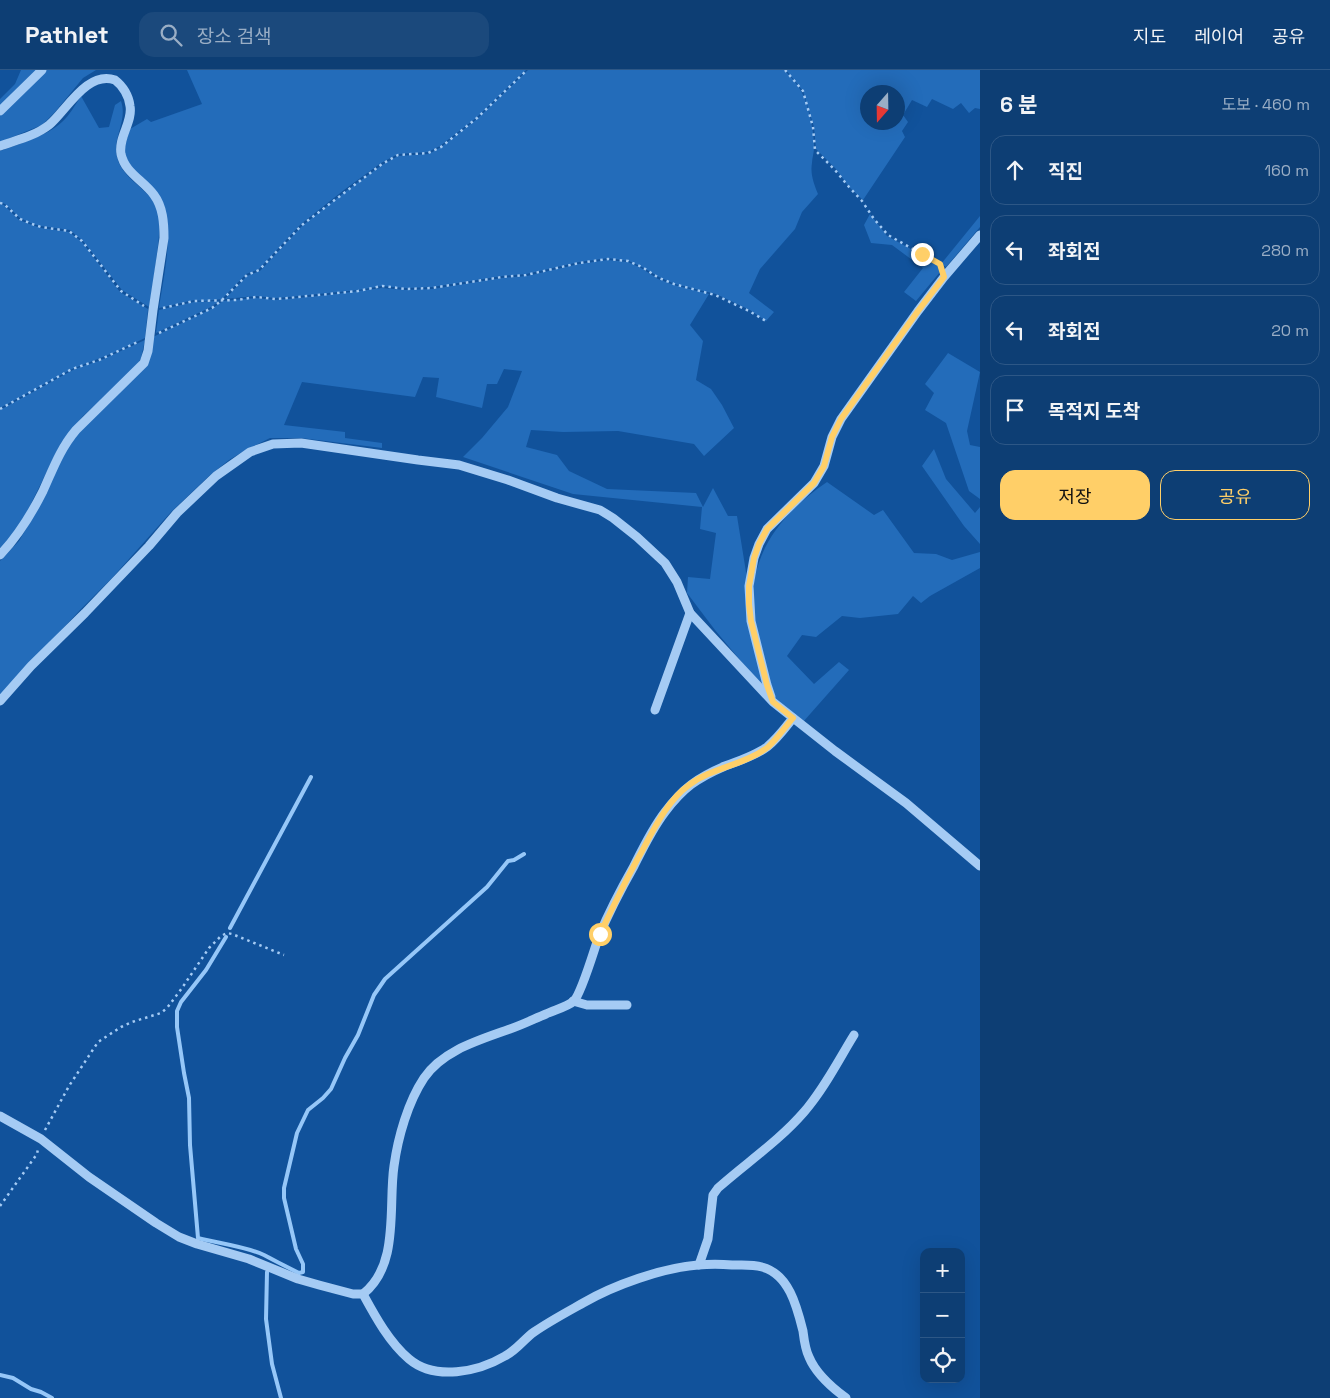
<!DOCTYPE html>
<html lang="ko">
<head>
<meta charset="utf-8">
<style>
	:root { --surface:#0d3e74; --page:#1b497c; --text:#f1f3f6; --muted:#9aaec5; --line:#2d5786; --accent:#ffcf68 }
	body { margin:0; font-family:"Space Grotesk","Noto Sans KR",sans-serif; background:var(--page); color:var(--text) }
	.controls { position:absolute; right:15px; bottom:15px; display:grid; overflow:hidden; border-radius:10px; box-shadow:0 5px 20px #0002 }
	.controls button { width:45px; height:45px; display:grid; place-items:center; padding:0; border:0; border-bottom:1px solid var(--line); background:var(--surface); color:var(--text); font:25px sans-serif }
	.compass { position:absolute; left:860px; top:15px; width:45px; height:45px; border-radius:50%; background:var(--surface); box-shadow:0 5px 20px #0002; rotate:200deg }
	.stop { position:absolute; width:15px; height:15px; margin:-11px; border:4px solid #ffcf68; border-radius:50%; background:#fff }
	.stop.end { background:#ffcf68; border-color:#fff; box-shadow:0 1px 5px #0008 }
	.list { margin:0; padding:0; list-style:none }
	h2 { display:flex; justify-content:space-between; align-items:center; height:65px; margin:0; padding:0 20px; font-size:21px }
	h2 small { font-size:16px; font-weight:400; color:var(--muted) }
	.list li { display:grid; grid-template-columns:32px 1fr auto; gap:15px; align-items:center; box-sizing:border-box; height:70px; margin:0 10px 10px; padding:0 10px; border:1px solid var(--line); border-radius:15px }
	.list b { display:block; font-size:19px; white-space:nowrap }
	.list em { font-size:16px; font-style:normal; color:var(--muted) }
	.actions { display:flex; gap:10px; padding:15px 20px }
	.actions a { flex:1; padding:11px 0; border:1px solid var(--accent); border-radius:15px; text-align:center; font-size:18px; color:var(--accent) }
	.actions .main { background:var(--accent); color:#111 }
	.icon { flex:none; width:28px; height:28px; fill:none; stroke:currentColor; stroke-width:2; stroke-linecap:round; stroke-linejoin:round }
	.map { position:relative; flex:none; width:980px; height:1328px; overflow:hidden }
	header { display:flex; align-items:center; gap:30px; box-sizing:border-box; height:70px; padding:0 25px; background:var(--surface); border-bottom:1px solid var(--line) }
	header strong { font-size:24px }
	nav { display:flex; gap:28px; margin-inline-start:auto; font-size:18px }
	.search { width:350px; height:45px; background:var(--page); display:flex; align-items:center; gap:12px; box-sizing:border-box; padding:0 18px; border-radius:15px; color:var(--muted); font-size:19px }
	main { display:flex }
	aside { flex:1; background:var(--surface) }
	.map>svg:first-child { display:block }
</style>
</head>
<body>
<header>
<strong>Pathlet</strong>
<div class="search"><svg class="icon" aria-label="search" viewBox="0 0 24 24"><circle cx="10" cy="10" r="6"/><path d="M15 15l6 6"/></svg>장소 검색</div>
<nav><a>지도</a><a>레이어</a><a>공유</a></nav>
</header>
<main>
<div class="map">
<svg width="980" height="1328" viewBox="0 0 980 1328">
	<rect width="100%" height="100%" fill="#11529b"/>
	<g fill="#236cba" fill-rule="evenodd">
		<path d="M 21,0 L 37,0 L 0,37 L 0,29 L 15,14 Z"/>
		<path d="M 46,0 L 96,0 L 83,8 L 55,42 L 42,55 L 0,72 L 0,46 Z"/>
		<path d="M 187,0 L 526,0 L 476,48 L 440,76 L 428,82 L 398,84 L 381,93 L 344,120 L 301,154 L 259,199 L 246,204 L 222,229 L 205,231 L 194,230 L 159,238 C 163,210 172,172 166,145 L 127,91 C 123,78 126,72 130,59 L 147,49 L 151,52 L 202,34 Z"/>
		<path d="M 528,0 L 784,0 C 790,6 797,13 801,21 C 808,32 815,65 814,78 C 814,83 812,88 812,93 C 810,104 814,114 818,124 L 802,142 L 795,159 L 760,199 L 749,223 L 774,242 L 766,251 L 750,240 L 716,224 L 675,214 L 659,207 L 642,197 L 629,191 L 608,188 L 579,192 L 526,204 L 502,206 L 432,217 L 406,218 L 382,216 L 358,220 L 288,227 L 275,228 L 256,226 L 225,229 L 247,206 L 260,201 L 302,156 L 346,121 L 382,95 L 398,86 L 429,84 L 441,77 L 477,49 Z"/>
		<path d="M 786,0 L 980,0 L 980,39 L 975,38 L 969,43 L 961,33 L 953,39 L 932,29 L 927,37 L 912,30 L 903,45 L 908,52 L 902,61 L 905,67 L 863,130 L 849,117 L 836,99 L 816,79 L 814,57 L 803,21 ZM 868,22 L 898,22 L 898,52 L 868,52 Z"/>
		<path d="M 81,26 L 99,58 L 109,57 L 115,35 L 121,31 C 128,51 112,68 117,87 C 121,105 140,115 151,128 C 154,132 157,137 158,141 C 161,158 158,175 156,191 C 154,206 152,222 149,237 L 122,220 L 83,171 L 70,160 L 41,156 L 33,154 L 20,148 L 5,134 L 0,132 L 0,81 C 19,74 47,66 62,52 C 70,45 75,35 81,26 Z"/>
		<path d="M 0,134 L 4,135 L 19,150 L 32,155 L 41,158 L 69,162 L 82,172 L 120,222 L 148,239 L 145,268 L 113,283 L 72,299 L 0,338 Z"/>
		<path d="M 870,144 L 887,166 L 940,195 L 940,202 L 916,231 L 904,222 L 923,198 L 892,175 L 871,173 L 864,155 Z"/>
		<path d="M 980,146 L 980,157 L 946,197 L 941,194 Z"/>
		<path d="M 608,190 L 628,192 L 641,198 L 658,209 L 674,215 L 709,224 L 690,255 L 703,271 L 696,310 L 711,319 L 722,335 L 734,358 L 704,386 L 694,374 L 618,361 L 563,362 L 531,360 L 526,377 L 557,385 L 569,401 L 607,419 L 696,423 L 703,437 L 713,418 L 728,446 L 737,446 L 764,614 L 760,614 L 715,560 L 687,523 L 688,507 L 710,509 L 716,463 L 700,459 L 702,437 L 573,424 L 463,387 L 482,368 L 508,337 L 522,301 L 504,299 L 497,314 L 487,314 L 482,338 L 436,327 L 439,308 L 423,307 L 415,327 L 302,312 L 284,355 L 345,362 L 345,368 L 382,373 L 382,378 L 301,368 L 270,368 L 244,381 L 229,390 L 209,406 L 171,442 L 112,508 L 80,540 L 0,626 L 0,491 L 19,471 L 26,459 L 63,384 L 79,362 L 147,295 L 153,267 L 213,238 L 223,231 L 256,228 L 275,230 L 288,229 L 328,225 L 382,218 L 406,220 L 433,219 L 502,208 L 527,206 L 579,194 Z"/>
		<path d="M 219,231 L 211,237 L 156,263 L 159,240 L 194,232 Z"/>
		<path d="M 145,270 L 141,288 L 138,294 L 125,308 L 83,346 L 61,373 L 20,456 L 0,482 L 0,340 L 73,300 L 86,295 L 99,291 Z"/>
		<path d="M 948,283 L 980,302 L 967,361 L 970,375 L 980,377 L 980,429 L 969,421 L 946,353 L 925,340 L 934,323 L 925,314 Z"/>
		<path d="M 934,379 L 946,409 L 975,443 L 980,437 L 980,474 L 964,456 L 922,396 Z"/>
		<path d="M 827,412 L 874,445 L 883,440 L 914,483 L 936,484 L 952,490 L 980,482 L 980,498 L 930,526 L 921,533 L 913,526 L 898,544 L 860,548 L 842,546 L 816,567 L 802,565 L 787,586 L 814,614 L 839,592 L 849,600 L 803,652 C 796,646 781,636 776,630 C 772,624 765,591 763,582 C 759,570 754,557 753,545 C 748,485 780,444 827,412 Z"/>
	</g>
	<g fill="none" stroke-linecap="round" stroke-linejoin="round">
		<g stroke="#96c7f8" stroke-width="4">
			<path d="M 230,858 L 311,707"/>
			<path d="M 226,867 L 206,900 L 181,932 L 177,941 L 177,957 L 184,1003 L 189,1028 L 190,1075 L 198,1168 C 217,1173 248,1177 264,1185 C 275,1191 287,1197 299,1203 L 303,1202 L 303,1194 L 296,1179 L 284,1128 L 284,1118 L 297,1063 L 308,1040 L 323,1028 L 331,1019 L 345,988 L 358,965 L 374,925 L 385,909 L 487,817 L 508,791 L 514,790 L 524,784"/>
			<path d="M 267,1202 L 266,1249 L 272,1294 L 281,1328"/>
			<path d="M 0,1305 L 13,1308 L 31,1319 L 41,1322 L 52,1328"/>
		</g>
		<g stroke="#a5cbf4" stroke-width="2.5" stroke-dasharray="2.5 4" stroke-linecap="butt">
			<path d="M 785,0 L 803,21 L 813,57 L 815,80 L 835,100 L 849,117 L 862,131 L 874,149 L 888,165 L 941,195"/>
			<path d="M 0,133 L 4,134 L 20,149 L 32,154 L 41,157 L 69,161 L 82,171 L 121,221 L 144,236"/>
			<path d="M 163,238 L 194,231 L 237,230 L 256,227 L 275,229 L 288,228 L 358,221 L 382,216 L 406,219 L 432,218 L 502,207 L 526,205 L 579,193 L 608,189 L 628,191 L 642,197 L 659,208 L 674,214 L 715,225 L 749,241 L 766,251"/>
			<path d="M 159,263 L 212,238 L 222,230 L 247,205 L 259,200 L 302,155 L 382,94 L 398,85 L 428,83 L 441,77 L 477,48 L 527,0"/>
			<path d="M 0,339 L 72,299 L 99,290 L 140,271"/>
			<path d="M 45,1060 L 69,1016 L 98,972 L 121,957 L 132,952 L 161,943 L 167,938 L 182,918 L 209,878 L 221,866 L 227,863 L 232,864 L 284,885"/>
			<path d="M 0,1136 L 37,1084 L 38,1079"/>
		</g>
		<g stroke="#a5cbf4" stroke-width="9">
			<path d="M 0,41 L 42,0"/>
			<path d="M 0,76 C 17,70 35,66 49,55 C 66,41 87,0 115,10 C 123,16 129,26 130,36 C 133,52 118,67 121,84 C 125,103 143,110 154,125 C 163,137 164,153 164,168 L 153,240 L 148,281 L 144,293 L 76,360 C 60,379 53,399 43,421 C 31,445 18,466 0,485"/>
			<path d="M 771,627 L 767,615 L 751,551 L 749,516 L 754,488 L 759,474 L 767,459 L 814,413 L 824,396 L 832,367 L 841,349 L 918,241 L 944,207 L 980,165"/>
			<path d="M 0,631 L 31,596 L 85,543 L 149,476 L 177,443 L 216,406 L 250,382 L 273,374 L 301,373 L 418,390 L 459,395 L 508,410 L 557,428 L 600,440 L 613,448 L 637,467 L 665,493 L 677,512 L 690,543 L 773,632 L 835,681 L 906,733 L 980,796"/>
			<path d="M 655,640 L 690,543"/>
			<path d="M 573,931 L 587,935 L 627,935"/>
			<path d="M 0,1046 L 41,1069 L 89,1107 L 156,1153 L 179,1167 L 197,1174 L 249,1189 L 298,1209 L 319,1215 L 353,1224 L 363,1224 C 375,1246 389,1272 409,1289 C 435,1311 478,1302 505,1286 C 517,1280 524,1269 534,1262 C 550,1251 567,1242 583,1233 C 614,1215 662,1198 698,1195 C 709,1194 721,1194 732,1195 C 742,1195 752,1194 762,1197 C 789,1204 797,1237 803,1261 C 804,1269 805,1279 809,1287 C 816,1304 831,1317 846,1328"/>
			<path d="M 699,1195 L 708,1169 L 713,1125 L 718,1118 C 746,1093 779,1071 804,1042 C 824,1019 838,991 854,965"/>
			<path d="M 363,1224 C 400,1195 388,1136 394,1096 C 398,1067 408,1032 424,1008 C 443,980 480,970 510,959 C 522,955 534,949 546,944 C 554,940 567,937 574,931 C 582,922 594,880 599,866 C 609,842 621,819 634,796 C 643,778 652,759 665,742 C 683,718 697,708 725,696 C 739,691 755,686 767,677 C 777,669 785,658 793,648"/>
		</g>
	</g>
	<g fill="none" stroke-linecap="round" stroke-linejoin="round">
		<path stroke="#ffcf68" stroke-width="6" d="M 600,864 C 613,837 626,809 641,783 C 654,759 667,731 689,715 C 713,697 745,695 768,677 C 777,669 785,657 793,648 L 773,632 L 767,615 L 751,551 L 749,534 L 749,516 L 754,488 L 759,474 L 767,459 L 814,413 L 824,396 L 832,367 L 841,349 L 918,241 L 944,207 L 940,194 L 922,184"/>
	</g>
</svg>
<div class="controls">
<button>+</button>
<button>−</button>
<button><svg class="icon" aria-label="locate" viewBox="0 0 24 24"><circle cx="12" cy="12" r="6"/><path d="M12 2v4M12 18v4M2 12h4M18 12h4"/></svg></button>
</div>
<svg class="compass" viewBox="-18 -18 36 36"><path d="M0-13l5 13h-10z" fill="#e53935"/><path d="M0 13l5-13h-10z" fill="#9aaec5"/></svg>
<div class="stop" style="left:600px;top:864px"></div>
<div class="stop end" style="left:922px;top:184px"></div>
</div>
<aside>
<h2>6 분<small>도보 · 460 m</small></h2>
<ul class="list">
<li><svg class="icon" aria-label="ahead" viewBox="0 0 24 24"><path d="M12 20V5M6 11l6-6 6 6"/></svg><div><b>직진</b></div><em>160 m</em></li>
<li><svg class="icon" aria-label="left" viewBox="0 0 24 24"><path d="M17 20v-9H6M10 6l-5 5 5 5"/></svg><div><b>좌회전</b></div><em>280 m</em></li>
<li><svg class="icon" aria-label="left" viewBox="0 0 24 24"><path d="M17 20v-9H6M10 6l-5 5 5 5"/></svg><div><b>좌회전</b></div><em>20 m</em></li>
<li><svg class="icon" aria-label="arrive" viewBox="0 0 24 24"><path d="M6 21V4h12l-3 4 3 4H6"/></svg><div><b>목적지 도착</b></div></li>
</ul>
<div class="actions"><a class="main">저장</a><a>공유</a></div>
</aside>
</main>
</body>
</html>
